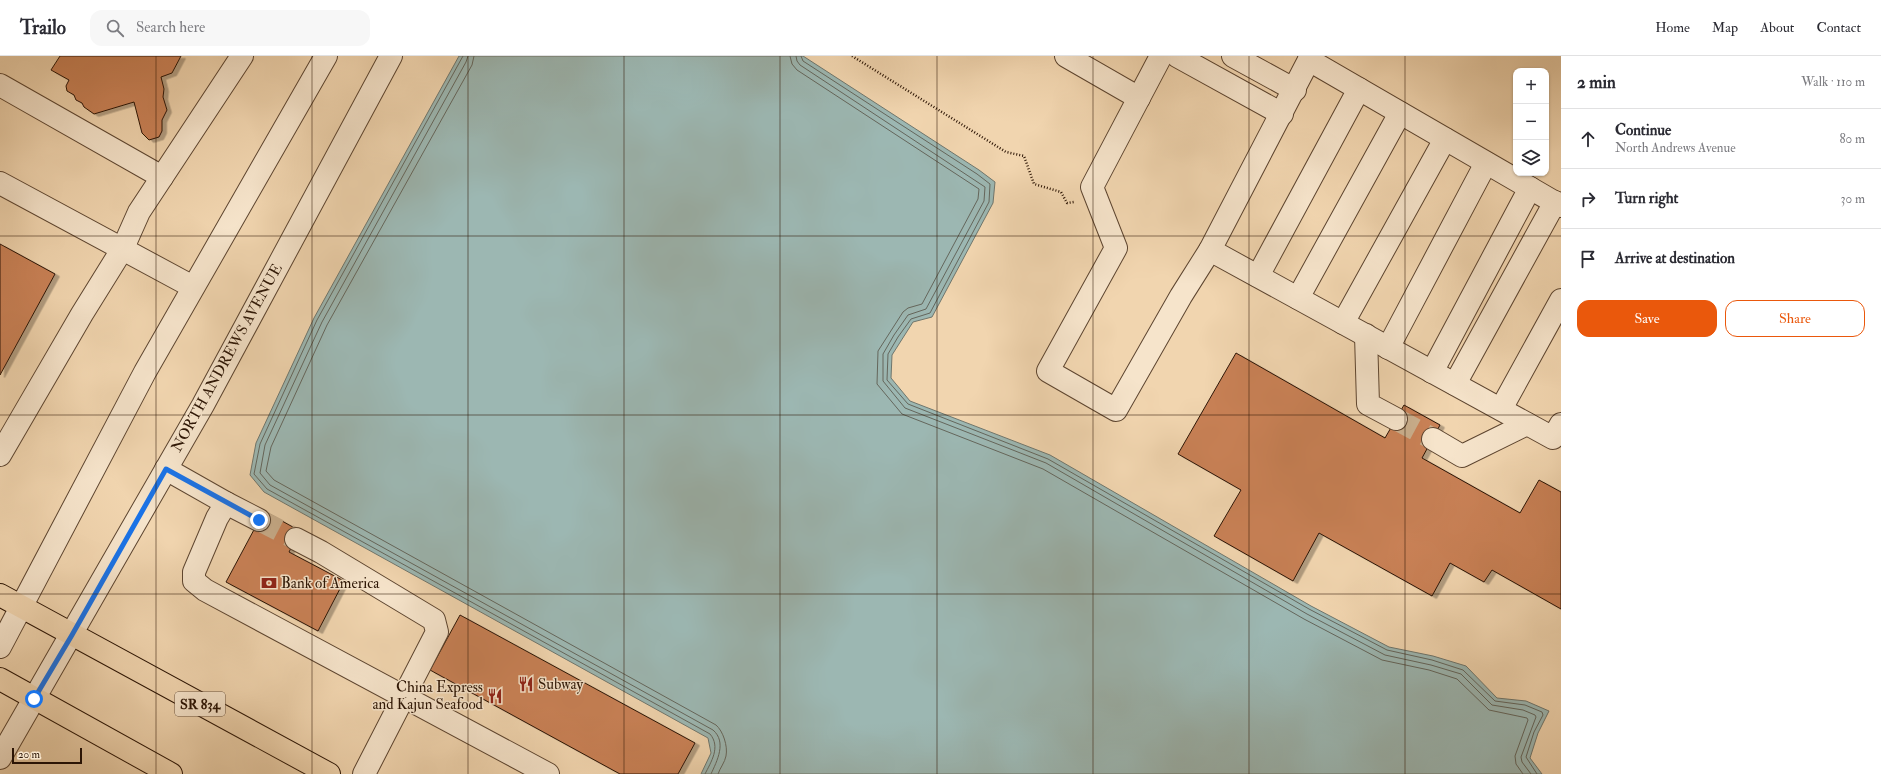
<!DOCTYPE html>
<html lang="en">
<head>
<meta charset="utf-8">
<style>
	:root { --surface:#fff; --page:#f7f7f7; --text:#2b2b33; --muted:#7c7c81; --line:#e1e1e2; --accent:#ea580c }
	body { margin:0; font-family:"IM FELL Double Pica",serif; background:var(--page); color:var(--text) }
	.controls { position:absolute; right:12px; top:12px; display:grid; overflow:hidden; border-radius:8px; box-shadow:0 1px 3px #0004 }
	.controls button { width:36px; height:36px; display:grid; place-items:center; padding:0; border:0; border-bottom:1px solid var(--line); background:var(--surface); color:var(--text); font:20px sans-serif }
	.scale { position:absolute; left:12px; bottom:10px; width:70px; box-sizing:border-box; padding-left:4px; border:2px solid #2c1505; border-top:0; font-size:11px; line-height:14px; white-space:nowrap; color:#2c1505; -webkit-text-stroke:3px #f6e4cb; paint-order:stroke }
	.stop { position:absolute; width:12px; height:12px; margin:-9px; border:3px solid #1a73e8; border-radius:50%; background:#fff }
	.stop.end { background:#1a73e8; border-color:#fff; box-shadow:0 1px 4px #0008 }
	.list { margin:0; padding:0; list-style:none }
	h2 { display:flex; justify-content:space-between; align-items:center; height:52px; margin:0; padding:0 16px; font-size:17px }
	h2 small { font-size:13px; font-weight:400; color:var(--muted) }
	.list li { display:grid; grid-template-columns:26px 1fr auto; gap:12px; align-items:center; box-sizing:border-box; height:60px; padding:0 16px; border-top:1px solid var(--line) }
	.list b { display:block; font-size:15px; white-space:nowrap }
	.list p { margin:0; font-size:13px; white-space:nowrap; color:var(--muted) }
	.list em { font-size:13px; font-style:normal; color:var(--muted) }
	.actions { display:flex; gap:8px; padding:12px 16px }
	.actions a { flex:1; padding:9px 0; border:1px solid var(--accent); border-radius:12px; text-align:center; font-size:14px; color:var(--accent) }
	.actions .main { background:var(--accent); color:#fff }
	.icon { flex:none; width:22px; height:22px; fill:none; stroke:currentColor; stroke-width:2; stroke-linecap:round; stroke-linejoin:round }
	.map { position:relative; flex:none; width:1561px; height:718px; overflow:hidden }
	header { display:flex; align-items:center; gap:24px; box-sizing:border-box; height:56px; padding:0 20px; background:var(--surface); border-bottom:1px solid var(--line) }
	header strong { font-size:19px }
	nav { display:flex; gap:22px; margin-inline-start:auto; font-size:14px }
	.search { width:280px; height:36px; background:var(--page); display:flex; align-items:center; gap:10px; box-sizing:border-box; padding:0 14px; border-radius:12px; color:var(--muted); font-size:15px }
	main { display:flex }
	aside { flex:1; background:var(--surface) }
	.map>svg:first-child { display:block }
</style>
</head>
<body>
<header>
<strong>Trailo</strong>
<div class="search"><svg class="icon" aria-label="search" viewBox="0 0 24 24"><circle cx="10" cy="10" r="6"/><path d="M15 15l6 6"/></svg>Search here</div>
<nav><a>Home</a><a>Map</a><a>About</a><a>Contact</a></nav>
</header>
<main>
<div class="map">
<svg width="1561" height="718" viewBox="0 0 1561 718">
	<defs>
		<filter id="shadow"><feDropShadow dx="4.5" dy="2.5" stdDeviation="0" flood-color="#0004"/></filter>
	</defs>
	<rect width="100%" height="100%" fill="#f1d5af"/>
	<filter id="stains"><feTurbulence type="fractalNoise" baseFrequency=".005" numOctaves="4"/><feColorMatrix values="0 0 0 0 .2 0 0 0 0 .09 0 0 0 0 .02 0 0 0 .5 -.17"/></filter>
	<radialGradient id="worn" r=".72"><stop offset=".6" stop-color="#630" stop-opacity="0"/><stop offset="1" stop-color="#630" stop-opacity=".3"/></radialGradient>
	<path fill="#9cb7b2" stroke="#6f766d" d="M 459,0 L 803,0 L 979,114 L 995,126 L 993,147 L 932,261 L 913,266 L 892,299 L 891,322 L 910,345 L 1050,399 L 1311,550 L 1389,591 L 1433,600 L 1466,610 L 1497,642 L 1526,645 L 1549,655 L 1538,677 L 1530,702 L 1542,718 L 701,718 L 711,697 L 708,682 L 264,436 L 250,419 L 256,387 L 314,262 Z"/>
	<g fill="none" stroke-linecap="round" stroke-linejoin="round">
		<g stroke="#64665c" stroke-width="1">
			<path d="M 463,0 L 317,264 L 260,388 L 254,418 L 267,433 L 710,678 C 721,691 711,706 705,718"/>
			<path d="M 468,0 L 466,6 L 322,266 L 265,389 L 260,417 L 270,429 L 713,674 C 727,686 717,705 711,718"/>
			<path d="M 474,0 L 472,9 L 327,269 L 271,391 L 266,415 L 274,424 L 716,669 C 723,675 728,690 726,700 C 725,706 720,712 718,718"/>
			<path d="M 790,0 L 792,8 L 797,14 L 979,133 L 978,143 L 922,248 L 908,252 L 903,256 L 878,295 L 877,328 L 902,358 L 1043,413 L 1304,563 L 1382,604 L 1429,614 L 1457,623 L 1489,654 L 1527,662 L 1528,664 L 1515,700 L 1516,708 L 1523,718"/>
			<path d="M 796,0 L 797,5 L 800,9 L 985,131 L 984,145 L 926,253 L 908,259 L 894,279 L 883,298 L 883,325 L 905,352 L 1046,407 L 1307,558 L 1385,599 L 1431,609 L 1461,618 L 1492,649 L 1523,654 L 1535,659 L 1536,661 L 1521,701 L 1522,706 L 1531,718"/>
			<path d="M 801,0 L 803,5 L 977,118 L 990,128 L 989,146 L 930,257 L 911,263 L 898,281 L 888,298 L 887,324 L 908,348 L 1048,403 L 1309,553 L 1387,594 L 1432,604 L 1463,614 L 1495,645 L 1525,649 L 1542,656 L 1543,659 L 1534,676 L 1526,701 L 1537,718"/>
		</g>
	</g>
	<g fill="#c98157" stroke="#2c1505" filter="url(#shadow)">
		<path d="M 60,0 L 181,0 L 172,17 L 161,21 L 164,33 L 163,41 L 167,54 L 162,64 L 162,75 L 159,81 L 149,84 L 142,77 L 134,46 L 94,58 L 84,51 L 82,47 L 76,44 L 74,39 L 67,35 L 66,30 L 69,24 L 51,14 Z"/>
		<path d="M 0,188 L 55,218 L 0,319 Z"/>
		<path d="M 1236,297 L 1385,382 L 1404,349 L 1440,369 L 1422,402 L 1520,457 L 1539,424 L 1561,436 L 1561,553 L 1492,514 L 1484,526 L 1450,507 L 1432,540 L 1319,477 L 1293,525 L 1214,480 L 1241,434 L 1178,398 Z"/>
		<path d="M 264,455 L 300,475 L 289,496 L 344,525 L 318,575 L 226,526 Z"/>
		<path d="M 460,559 L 695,687 L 678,718 L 620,718 L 430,614 Z"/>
	</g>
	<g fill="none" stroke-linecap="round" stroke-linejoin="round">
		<g stroke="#caaf8d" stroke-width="22" stroke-dasharray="22 11" stroke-linecap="butt">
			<path d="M 1396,363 L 1433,383"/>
			<path d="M 259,464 L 296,483"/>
		</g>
		<defs>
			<g id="minor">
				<path d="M 1066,0 L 1139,42"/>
				<path d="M 1161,0 L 1092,131 L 1116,192 L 1048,315 L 1116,354 L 1181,240 L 1210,194 L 1553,382 L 1561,368"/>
				<path d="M 1177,0 L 1282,58"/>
				<path d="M 1233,0 L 1295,34"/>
				<path d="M 1309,4 L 1561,150"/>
				<path d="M 0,29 L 162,121"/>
				<path d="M 0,127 L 193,231"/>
				<path d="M 1210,194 L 1311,0"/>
				<path d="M 1258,220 L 1359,33"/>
				<path d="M 1298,242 L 1400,57"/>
				<path d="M 1343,267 L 1445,83"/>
				<path d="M 1366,279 L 1368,348 L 1396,363"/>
				<path d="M 1388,292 L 1486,107"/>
				<path d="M 1432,316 L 1530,132"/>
				<path d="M 1455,328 L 1555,146"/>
				<path d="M 1501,353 L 1561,244"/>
				<path d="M 1433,383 L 1462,400 L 1527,368"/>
				<path d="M 0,399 L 82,258 L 123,192 L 139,156 L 242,0"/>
				<path d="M 166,413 L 226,447 L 217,462 L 194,516 L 194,525 L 205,534 L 548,718"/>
				<path d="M 226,447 L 259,464"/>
				<path d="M 296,483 L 321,496 L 434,564 L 437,576 L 364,718"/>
				<path d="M 0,591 L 145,316 L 326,0"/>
				<path d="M 0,702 L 203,349 L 391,0"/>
			</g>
			<g id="major">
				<path d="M 0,539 L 329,718"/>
				<path d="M 0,623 L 171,718"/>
			</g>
		</defs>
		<use href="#minor" stroke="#5d4530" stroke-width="24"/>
		<use href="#major" stroke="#2c1505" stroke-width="24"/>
		<path stroke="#2c1505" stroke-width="2.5" stroke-dasharray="1 2" stroke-linecap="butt" d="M 852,0 L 1006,96 L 1024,100 L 1034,128 L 1061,136 L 1067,147 L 1074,146"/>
		<use href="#minor" stroke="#f6e4cb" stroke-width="22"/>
		<use href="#major" stroke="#f1d5af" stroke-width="22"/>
	</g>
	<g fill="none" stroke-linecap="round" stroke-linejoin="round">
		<path stroke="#1a73e8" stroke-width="5" d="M 34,643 L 72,579 L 166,413 L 259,464"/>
	</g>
	<path fill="none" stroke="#2c1505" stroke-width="1" stroke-opacity="0.55" d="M 156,0 L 156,718M 312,0 L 312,718M 468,0 L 468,718M 624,0 L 624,718M 780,0 L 780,718M 937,0 L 937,718M 1093,0 L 1093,718M 1249,0 L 1249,718M 1405,0 L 1405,718M 0,180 L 1561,180M 0,359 L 1561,359M 0,538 L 1561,538"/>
	<defs>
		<symbol id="bank-bare" viewBox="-9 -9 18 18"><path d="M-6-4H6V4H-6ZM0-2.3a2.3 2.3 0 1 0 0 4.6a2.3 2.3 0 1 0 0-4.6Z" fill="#8f2418" stroke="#f6e4cb" stroke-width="2.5" paint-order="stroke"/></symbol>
		<symbol id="restaurant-bare" viewBox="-9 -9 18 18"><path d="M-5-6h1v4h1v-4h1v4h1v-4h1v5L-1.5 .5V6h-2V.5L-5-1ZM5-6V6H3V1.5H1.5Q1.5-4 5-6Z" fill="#8f2418" stroke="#f6e4cb" stroke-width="2.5" paint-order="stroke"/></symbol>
	</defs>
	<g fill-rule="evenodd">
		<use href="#bank-bare" x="258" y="516" width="22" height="22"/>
		<use href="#restaurant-bare" x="515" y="617" width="22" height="22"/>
		<use href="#restaurant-bare" x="484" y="629" width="22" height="22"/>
	</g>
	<g text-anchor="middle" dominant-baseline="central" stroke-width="3" stroke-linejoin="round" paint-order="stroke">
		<rect fill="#f6e4cb" stroke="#695340" stroke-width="1" x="175" y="636" width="50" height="24" rx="3"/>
		<g font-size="14" font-weight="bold" fill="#2c1505">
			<text x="200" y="648">SR 834</text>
		</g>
		<g font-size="15" fill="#2c1505" stroke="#f6e4cb">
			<text transform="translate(227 302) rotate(-61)">NORTH ANDREWS AVENUE</text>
		</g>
		<g font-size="15" fill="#2c1505" stroke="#f6e4cb" text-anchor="start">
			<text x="281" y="527">Bank of America</text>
			<text x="538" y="628">Subway</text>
			<text x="483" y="631" text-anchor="end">China Express<tspan x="483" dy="17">and Kajun Seafood</tspan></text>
		</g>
	</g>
	<rect width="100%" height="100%" filter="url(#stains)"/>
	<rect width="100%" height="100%" fill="url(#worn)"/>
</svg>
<div class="controls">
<button>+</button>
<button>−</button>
<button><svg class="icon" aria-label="layers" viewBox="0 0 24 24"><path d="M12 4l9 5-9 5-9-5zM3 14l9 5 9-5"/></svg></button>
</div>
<div class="scale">20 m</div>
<div class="stop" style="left:34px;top:643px"></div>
<div class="stop end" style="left:259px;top:464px"></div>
</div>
<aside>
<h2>2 min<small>Walk · 110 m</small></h2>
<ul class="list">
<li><svg class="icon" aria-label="ahead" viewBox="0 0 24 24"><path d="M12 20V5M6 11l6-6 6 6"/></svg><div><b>Continue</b><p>North Andrews Avenue</p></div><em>80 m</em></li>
<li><svg class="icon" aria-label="right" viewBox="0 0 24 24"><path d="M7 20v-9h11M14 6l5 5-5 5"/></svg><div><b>Turn right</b></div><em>30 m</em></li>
<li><svg class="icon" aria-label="arrive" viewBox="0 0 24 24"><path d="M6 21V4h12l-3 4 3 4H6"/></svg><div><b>Arrive at destination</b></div></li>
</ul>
<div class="actions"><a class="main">Save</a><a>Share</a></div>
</aside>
</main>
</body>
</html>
